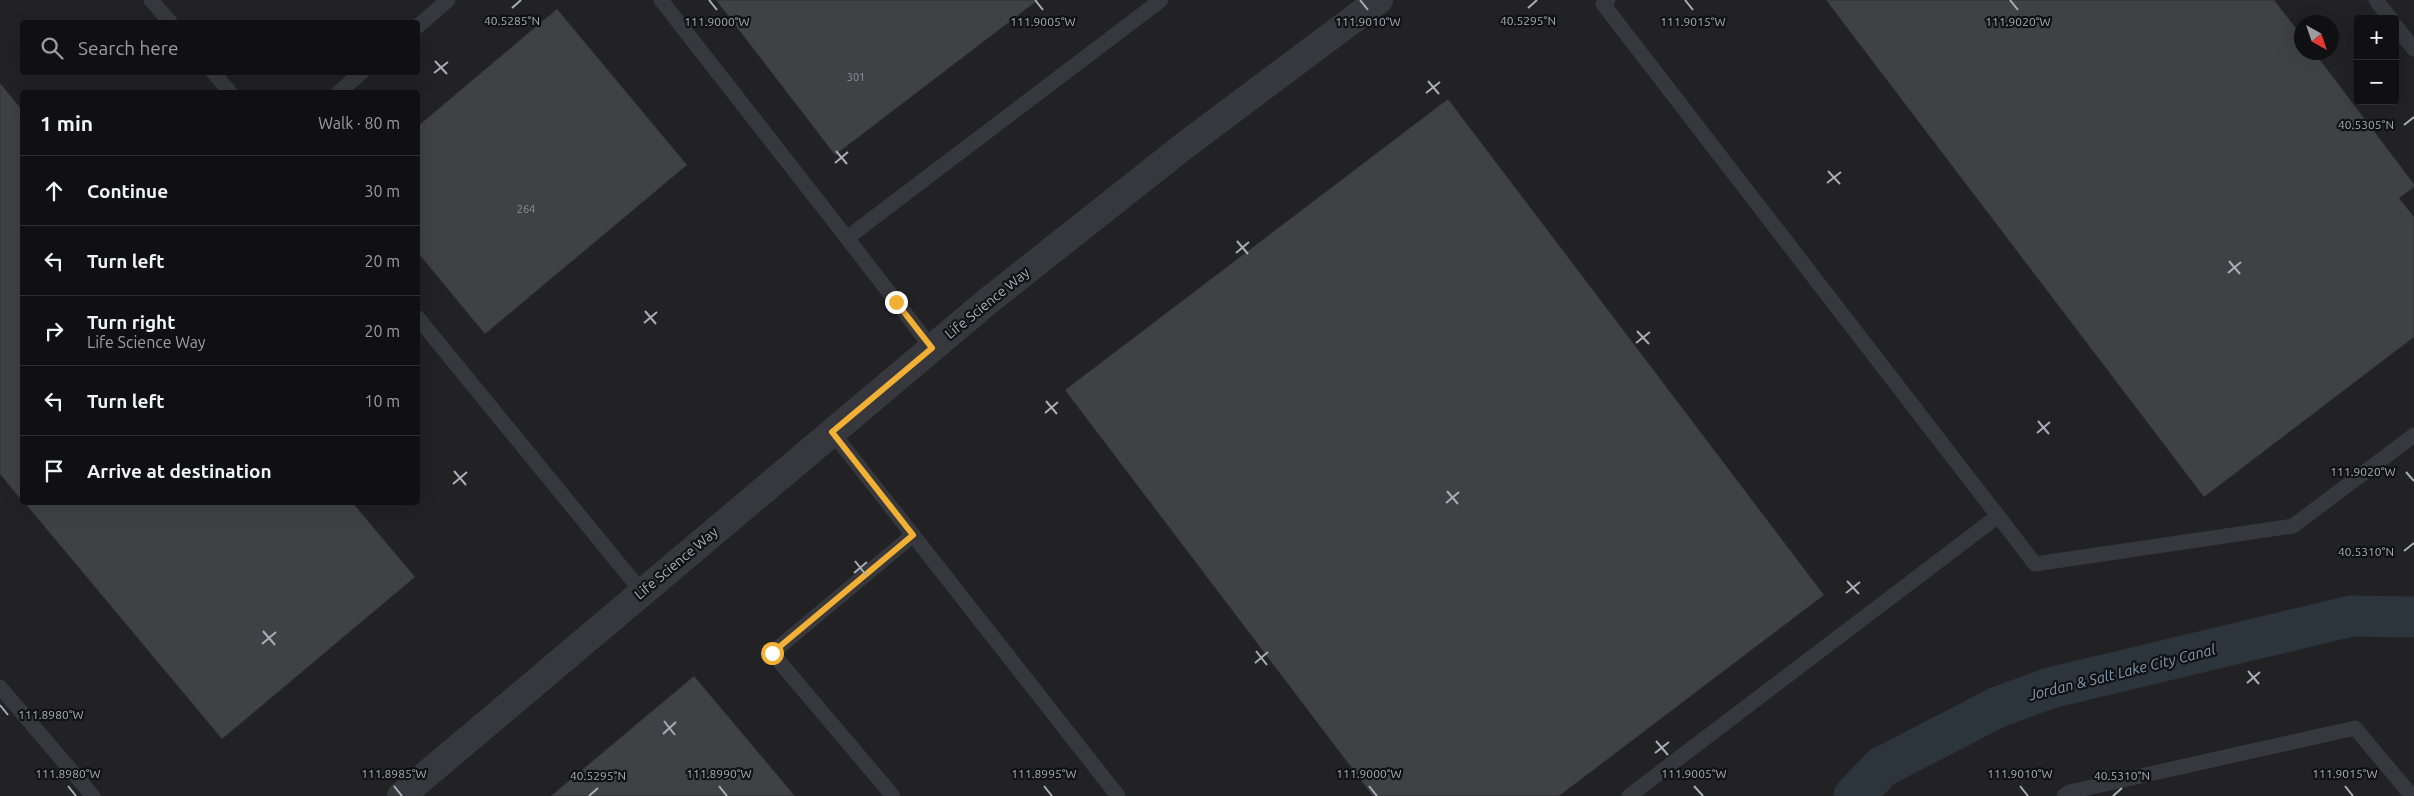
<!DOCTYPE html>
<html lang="en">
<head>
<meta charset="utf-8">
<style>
	:root { --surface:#101012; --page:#19191b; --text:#f1f3f6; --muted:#9c9d9f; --line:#303032 }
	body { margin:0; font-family:Ubuntu,sans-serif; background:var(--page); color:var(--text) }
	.controls { position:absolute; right:15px; top:15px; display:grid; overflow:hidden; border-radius:5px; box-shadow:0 5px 20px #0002 }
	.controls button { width:45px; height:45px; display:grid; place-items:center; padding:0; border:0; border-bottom:1px solid var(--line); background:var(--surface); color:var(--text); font:25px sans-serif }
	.compass { position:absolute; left:2294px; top:15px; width:45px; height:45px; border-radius:50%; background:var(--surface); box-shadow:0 5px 20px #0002; rotate:140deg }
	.stop { position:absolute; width:15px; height:15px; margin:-11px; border:4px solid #f2b134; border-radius:50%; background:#fff }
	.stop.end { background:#f2b134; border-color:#fff; box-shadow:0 1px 5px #0008 }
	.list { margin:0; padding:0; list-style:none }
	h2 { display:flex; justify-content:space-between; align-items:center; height:65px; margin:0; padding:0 20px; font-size:21px }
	h2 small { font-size:16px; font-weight:400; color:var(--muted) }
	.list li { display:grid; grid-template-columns:32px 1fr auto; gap:15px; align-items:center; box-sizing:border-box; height:70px; padding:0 20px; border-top:1px solid var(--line) }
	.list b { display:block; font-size:19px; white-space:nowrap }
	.list p { margin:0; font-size:16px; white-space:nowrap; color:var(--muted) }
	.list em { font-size:16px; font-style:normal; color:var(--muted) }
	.icon { flex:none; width:28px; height:28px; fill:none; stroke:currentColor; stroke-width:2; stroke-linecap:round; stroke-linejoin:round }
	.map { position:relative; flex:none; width:2414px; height:796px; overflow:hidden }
	.search { position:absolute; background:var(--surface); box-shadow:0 5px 20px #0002; left:20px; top:20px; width:400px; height:55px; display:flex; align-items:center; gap:12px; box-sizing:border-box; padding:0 18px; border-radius:5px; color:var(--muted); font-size:19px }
	.panel { position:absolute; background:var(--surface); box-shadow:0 5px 20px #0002; left:20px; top:90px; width:400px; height:415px; border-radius:5px }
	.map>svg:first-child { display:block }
</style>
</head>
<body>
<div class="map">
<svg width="2414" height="796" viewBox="0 0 2414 796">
	<rect width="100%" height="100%" fill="#161618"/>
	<path fill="#222225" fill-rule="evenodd" d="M 0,0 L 2414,0 L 2414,796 L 0,796 ZM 2358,19 L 2395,19 L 2395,101 L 2358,101 ZM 22,22 L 418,22 L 418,72 L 22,72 ZM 2302,22 L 2332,22 L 2332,52 L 2302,52 ZM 22,92 L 418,92 L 418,502 L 22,502 Z"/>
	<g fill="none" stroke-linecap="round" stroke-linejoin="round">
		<path stroke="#2c353c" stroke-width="41" d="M 1854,796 L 1882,767 L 1998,707 L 2050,688 L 2351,616 L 2414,617"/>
	</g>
	<g fill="#404145" stroke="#303034">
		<path d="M 716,0 L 1038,0 L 835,155 Z"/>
		<path d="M 1826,0 L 2274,0 L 2302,36 L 2302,52 L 2314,52 L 2414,184 L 2414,187 L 2399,198 L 2414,217 L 2414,337 L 2204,497 Z"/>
		<path d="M 557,9 L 687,165 L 485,334 L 418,253 L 418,126 Z"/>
		<path d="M 0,83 L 22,110 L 22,501 L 0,474 Z"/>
		<path d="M 1448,99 L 1824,595 L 1559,796 L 1373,796 L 1065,390 Z"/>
		<path d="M 24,502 L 352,502 L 415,577 L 222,739 Z"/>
		<path d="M 694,676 L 795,796 L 551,796 Z"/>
	</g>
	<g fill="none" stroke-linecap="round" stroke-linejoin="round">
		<g stroke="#37383d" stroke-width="15">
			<path d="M 151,0 L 170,22"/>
			<path d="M 661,0 L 847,238 L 1161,0"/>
			<path d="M 1608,0 L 1603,4 L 2035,564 L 2293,526 L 2414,435"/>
			<path d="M 2376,0 L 2391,19"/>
			<path d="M 2395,25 L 2414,49"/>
			<path d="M 418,26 L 448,0"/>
			<path d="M 213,72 L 230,92"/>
			<path d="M 339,92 L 362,72"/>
			<path d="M 847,238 L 932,348"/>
			<path d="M 418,318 L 642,592"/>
			<path d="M 832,432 L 1118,796"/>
			<path d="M 0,687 L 93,796"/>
			<path d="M 893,796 L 772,653 L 913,535"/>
			<path d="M 1629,796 L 1998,516"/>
			<path d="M 2064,796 L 2069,792 L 2355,728 L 2412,796"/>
		</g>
		<path stroke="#37383d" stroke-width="28" d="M 401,796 L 988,301 L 1184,146 L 1379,0"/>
	</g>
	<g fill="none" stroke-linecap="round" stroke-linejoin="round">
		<path stroke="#f2b134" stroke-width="6" d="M 772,653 L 913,535 L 832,432 L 932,348 L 896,302"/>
	</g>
	<path fill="none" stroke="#a8adb8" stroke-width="2" d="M 709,0 L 717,10M 1035,0 L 1043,10M 1360,0 L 1368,10M 1685,0 L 1693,10M 2010,0 L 2018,10M 512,8 L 521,0M 1528,8 L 1537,0M 435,61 L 447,74M 434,73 L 448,62M 1428,81 L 1439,94M 1426,93 L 1440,82M 2404,125 L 2414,117M 836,151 L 847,164M 835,163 L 848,152M 1828,171 L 1840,184M 1827,183 L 1841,172M 1237,241 L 1248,254M 1236,253 L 1249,242M 2229,261 L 2240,274M 2228,273 L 2241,262M 645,311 L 656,324M 644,323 L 657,312M 1637,331 L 1649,344M 1636,343 L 1650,332M 1046,401 L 1057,414M 1045,413 L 1058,402M 2038,421 L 2049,434M 2037,433 L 2050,422M 454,471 L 466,485M 2406,472 L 2414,481M 453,484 L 467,472M 1447,491 L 1458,504M 1446,503 L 1459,492M 2404,551 L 2414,543M 855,561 L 866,575M 854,573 L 867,562M 1847,581 L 1859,594M 1846,593 L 1860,582M 263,631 L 275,645M 262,644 L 276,632M 1256,651 L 1267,665M 1255,663 L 1268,652M 2248,671 L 2259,684M 2247,683 L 2260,672M 0,705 L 8,715M 664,721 L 675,735M 663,734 L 676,722M 1656,741 L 1668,755M 1655,753 L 1669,742M 68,786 L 76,796M 394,786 L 402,796M 719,786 L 727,796M 1044,786 L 1052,796M 1369,786 L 1377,796M 1694,786 L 1703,796M 2020,786 L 2028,796M 2345,786 L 2353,796M 589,796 L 598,788M 2113,796 L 2122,788"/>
	<g text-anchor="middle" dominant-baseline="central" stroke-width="4.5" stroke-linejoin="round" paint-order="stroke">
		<g font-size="11" fill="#8e929b">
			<text x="856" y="77">301</text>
			<text x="526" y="209">264</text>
		</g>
		<g font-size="14" fill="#a8adb8" stroke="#111113">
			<text transform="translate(987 303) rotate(-39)">Life Science Way</text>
			<text transform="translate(676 563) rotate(-40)">Life Science Way</text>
		</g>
		<g font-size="15" font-style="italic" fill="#7f9bb3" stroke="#111113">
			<text transform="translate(2122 672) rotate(-14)">Jordan &amp; Salt Lake City Canal</text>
		</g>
	</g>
	<g font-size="12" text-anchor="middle" fill="#a8adb8" stroke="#111113" stroke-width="4.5" stroke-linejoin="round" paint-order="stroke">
		<text x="512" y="25">40.5285°N</text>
		<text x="1528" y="25">40.5295°N</text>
		<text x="1043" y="26">111.9005°W</text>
		<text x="1368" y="26">111.9010°W</text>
		<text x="1693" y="26">111.9015°W</text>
		<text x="2018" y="26">111.9020°W</text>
		<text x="717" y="26">111.9000°W</text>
		<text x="2366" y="129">40.5305°N</text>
		<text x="2363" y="476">111.9020°W</text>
		<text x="2366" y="556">40.5310°N</text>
		<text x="51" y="719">111.8980°W</text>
		<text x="68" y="778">111.8980°W</text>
		<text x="394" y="778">111.8985°W</text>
		<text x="719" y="778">111.8990°W</text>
		<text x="1044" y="778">111.8995°W</text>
		<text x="1369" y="778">111.9000°W</text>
		<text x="1694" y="778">111.9005°W</text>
		<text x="2020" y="778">111.9010°W</text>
		<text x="2345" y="778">111.9015°W</text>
		<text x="598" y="780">40.5295°N</text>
		<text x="2122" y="780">40.5310°N</text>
	</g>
</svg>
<div class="controls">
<button>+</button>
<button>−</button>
</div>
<svg class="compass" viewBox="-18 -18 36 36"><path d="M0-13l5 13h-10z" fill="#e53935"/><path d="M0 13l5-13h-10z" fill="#9c9d9f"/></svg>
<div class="stop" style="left:772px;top:653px"></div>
<div class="stop end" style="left:896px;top:302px"></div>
<div class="search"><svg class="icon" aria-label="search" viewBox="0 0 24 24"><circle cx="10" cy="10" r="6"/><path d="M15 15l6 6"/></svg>Search here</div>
<section class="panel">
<h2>1 min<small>Walk · 80 m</small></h2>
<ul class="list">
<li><svg class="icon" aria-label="ahead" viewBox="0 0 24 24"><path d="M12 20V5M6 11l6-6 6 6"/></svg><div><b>Continue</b></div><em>30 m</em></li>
<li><svg class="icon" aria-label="left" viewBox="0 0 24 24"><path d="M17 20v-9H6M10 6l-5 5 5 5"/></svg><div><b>Turn left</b></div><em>20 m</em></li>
<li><svg class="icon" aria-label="right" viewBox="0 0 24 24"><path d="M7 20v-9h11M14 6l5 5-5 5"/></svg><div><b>Turn right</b><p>Life Science Way</p></div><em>20 m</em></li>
<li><svg class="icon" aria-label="left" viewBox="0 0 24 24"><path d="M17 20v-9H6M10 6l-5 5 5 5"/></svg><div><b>Turn left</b></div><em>10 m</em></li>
<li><svg class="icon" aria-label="arrive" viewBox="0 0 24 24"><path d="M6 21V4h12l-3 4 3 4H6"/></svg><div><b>Arrive at destination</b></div></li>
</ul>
</section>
</div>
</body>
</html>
